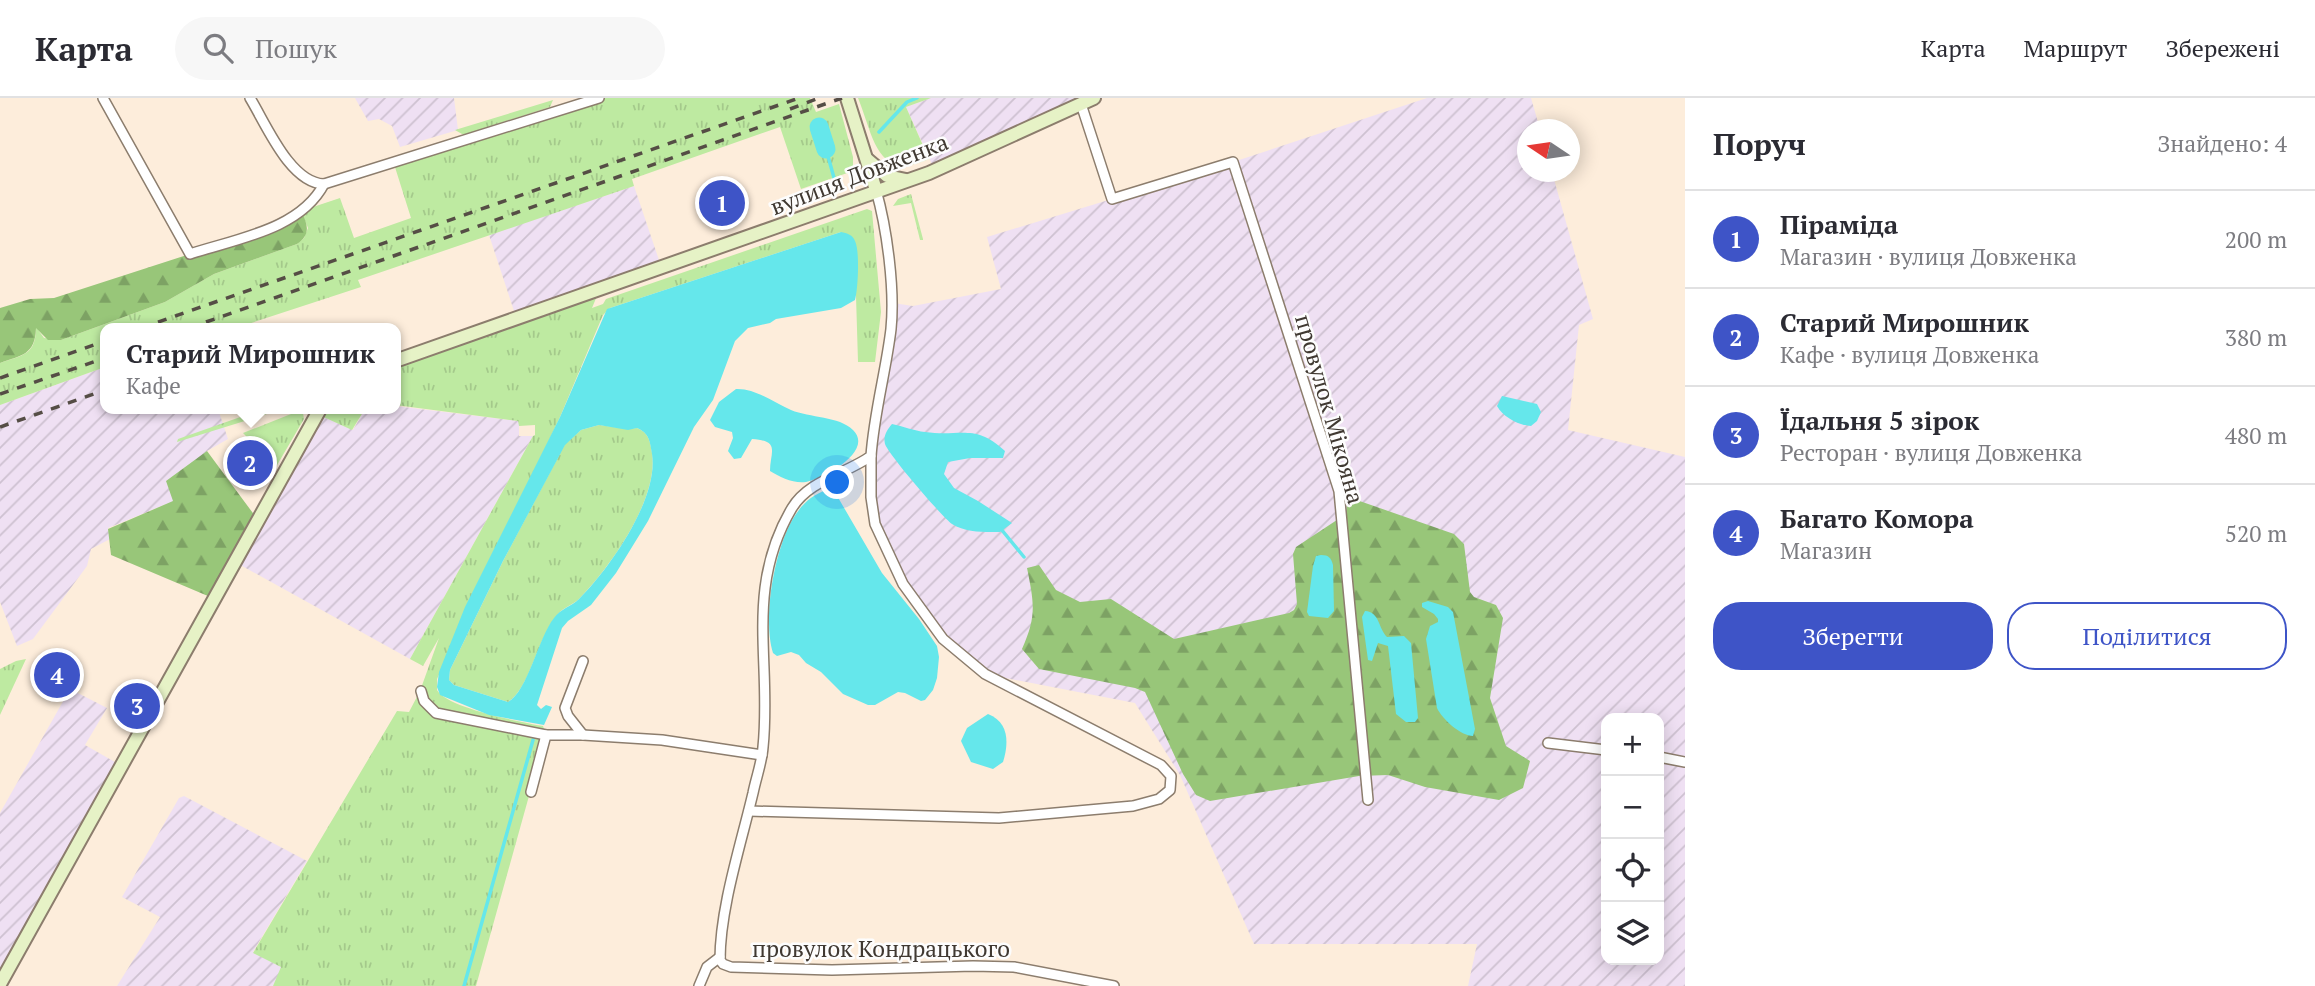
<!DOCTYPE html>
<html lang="uk">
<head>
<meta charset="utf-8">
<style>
	:root { --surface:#fff; --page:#f7f7f7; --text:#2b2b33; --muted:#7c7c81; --line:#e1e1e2; --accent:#3e54c7 }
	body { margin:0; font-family:"PT Serif",serif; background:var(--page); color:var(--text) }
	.controls { position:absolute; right:21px; bottom:21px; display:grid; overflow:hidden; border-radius:14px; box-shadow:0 4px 18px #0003 }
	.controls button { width:63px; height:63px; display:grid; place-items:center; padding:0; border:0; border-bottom:2px solid var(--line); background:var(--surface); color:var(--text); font:35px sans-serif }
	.compass { position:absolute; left:1517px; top:21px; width:63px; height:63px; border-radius:50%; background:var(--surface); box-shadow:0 4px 18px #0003; rotate:283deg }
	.you { position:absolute; left:838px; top:385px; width:24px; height:24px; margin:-18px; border:5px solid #fff; border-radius:50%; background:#1a73e8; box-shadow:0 0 0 10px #1a73e833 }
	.badge { display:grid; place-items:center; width:46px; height:46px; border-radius:50%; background:var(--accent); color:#fff; font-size:23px; font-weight:700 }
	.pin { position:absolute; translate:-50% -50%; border:4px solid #fff; box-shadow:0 2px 7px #0006 }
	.popup { position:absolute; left:100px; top:225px; width:301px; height:91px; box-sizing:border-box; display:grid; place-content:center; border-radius:14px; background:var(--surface); filter:drop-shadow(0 2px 5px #0005); font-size:23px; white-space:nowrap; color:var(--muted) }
	.popup b { font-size:26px; color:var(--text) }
	.popup::after { content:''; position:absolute; left:50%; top:100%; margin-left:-14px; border:14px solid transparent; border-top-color:var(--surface) }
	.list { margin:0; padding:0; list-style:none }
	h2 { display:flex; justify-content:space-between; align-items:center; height:91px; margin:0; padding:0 28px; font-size:30px }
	h2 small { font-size:23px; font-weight:400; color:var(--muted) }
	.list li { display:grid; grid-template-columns:46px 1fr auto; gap:21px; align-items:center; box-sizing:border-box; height:98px; padding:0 28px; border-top:2px solid var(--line) }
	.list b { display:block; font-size:26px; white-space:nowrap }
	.list p { margin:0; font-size:23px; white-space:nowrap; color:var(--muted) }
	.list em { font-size:23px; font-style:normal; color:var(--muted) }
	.actions { display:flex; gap:14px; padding:21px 28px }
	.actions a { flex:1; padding:16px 0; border:2px solid var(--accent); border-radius:28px; text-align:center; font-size:24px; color:var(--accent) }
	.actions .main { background:var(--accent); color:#fff }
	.icon { flex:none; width:38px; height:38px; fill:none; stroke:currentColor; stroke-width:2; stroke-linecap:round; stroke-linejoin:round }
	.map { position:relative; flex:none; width:1685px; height:888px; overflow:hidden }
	header { display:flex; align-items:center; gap:42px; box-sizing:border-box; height:98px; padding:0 35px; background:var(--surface); border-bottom:2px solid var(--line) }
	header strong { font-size:33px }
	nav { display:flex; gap:38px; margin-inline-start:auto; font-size:24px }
	.search { width:490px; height:63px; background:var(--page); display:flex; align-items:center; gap:18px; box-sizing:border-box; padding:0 24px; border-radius:38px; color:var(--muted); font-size:26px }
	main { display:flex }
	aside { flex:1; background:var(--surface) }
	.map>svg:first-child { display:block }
</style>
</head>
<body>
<header>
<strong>Карта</strong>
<div class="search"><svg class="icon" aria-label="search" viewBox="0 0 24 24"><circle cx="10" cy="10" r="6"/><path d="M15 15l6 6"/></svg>Пошук</div>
<nav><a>Карта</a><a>Маршрут</a><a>Збережені</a></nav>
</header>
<main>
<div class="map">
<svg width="1685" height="888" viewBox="0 0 1685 888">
	<defs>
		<pattern id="industrial-furrows" width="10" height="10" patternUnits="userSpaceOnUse" patternTransform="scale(1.75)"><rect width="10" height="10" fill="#efe0f3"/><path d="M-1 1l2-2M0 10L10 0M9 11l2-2" fill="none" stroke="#cec1d1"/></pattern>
		<pattern id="grass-tufts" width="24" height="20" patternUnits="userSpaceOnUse" patternTransform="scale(1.75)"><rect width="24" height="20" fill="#beeaa1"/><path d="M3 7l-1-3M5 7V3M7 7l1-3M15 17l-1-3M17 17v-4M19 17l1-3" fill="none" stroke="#a4c98b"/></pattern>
		<pattern id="forest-firs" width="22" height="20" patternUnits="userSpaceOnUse" patternTransform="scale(1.75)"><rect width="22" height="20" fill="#98c679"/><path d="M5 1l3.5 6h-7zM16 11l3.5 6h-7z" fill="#7da264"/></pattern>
	</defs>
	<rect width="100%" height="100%" fill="#fdeddb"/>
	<g fill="url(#industrial-furrows)" fill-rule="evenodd">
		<path d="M 355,0 L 454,0 L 458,32 L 400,49 L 392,28 L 379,21 L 368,23 Z"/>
		<path d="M 931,0 L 1094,0 L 935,73 L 906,9 Z"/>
		<path d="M 1427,0 L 1531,0 L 1540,31 L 1528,32 L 1528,74 L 1552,74 L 1593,221 L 1579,227 L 1568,332 L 1685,359 L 1685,888 L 1468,888 L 1477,846 L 1254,846 L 1180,677 L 1135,605 L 985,576 L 928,523 L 875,426 L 871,358 L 893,205 L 913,208 L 1001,191 L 987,139 L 1233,64 ZM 1606,620 L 1659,620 L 1659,862 L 1606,862 Z"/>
		<path d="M 634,88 L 662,171 L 517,222 L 489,137 Z"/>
		<path d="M 105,269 L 105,311 L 218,311 L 228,341 L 207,353 L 174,403 L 108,430 L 110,441 L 91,451 L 87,468 L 33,541 L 17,548 L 0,504 L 0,307 Z"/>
		<path d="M 395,308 L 519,323 L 519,338 L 533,338 L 410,561 L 235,464 L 317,316 L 353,332 L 365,311 L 395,311 Z"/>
		<path d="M 70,591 L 107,610 L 85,647 L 122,668 L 0,887 L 0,715 Z"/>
		<path d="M 184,698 L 307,763 L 253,854 L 282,869 L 273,888 L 117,888 L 160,819 L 122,799 L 179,700 Z"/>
	</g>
	<g fill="url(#grass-tufts)">
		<path d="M 601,0 L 810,0 L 816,14 L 839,6 L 853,59 L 853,73 L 801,91 L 780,29 L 632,81 L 634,88 L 358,182 L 361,189 L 236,230 L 105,230 L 105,269 L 0,307 L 0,265 C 23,257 36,257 36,229 L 44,240 L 61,242 L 165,204 L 214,176 L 297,146 L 304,140 L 308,130 L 301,113 L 340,100 L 354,140 L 411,120 L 394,66 Z"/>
		<path d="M 858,0 L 931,0 L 906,9 L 929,61 C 876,84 874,39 858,0 Z"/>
		<path d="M 553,2 L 550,9 L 466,36 L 462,36 L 455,32 Z"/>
		<path d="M 911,96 L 923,141 L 923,142 L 920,142 L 911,105 L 893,108 L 898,101 Z"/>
		<path d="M 867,111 L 872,113 L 881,214 L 875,264 L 858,264 L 856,198 L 841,134 L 610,210 L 603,217 L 560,319 L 437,581 L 437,592 C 447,610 521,624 543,628 L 546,637 L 476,888 L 273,888 L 281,869 L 253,855 L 397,613 L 409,614 L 420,593 L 439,540 L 423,568 L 410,561 L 533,338 L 535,337 L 535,327 L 519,328 L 518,323 L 395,307 L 395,264 L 599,193 L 592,210 L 603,206 L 606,201 Z"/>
		<path d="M 263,311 L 283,311 L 177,344 L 178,341 Z"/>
		<path d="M 320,311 L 365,311 L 352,332 L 317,316 Z"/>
		<path d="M 296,314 L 303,315 L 304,321 L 273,374 L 265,366 L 268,361 L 243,335 Z"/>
		<path d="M 599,327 L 628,331 L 637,330 C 649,335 650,343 652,355 C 659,401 610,469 580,500 C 573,507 564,509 558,516 C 538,537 530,591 508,604 L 454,587 L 449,582 L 450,572 L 503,463 L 565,346 L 581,332 Z"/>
		<path d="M 26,561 L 0,617 L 0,571 L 16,563 Z"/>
	</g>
	<g fill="url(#forest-firs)">
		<path d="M 301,113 C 308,126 311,137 297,146 L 214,176 L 165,204 L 61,242 L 48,242 L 36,230 C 35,257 22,257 0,265 L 0,210 L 30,201 L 54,200 L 261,133 Z"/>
		<path d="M 207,353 L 258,422 L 215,501 L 111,457 L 108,431 L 173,403 L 166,383 Z"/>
		<path d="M 1351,400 L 1454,436 L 1464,446 L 1470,494 L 1474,499 L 1496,507 L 1503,520 L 1490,600 L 1506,648 L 1530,663 L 1523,690 L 1499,702 L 1425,689 L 1388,677 L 1359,678 L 1210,703 L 1196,697 L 1183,676 L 1145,594 L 1135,590 L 1039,571 L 1022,551 C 1037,518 1034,505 1027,470 L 1039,467 L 1056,492 L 1080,504 L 1111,501 L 1174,541 L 1289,515 L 1294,512 L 1297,506 L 1293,456 L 1296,449 L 1346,416 L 1347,405 Z"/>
	</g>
	<g fill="#65e7eb" fill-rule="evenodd">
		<path d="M 841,134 C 847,135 853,137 855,143 C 860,153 858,191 855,202 L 841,210 L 776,221 L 770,225 L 748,230 L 735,243 L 713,302 L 694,329 L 648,423 L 616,475 L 591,507 L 568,523 L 562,530 L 537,607 L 541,611 L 546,607 L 552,609 L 544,627 L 489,617 L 440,597 L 437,589 L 439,574 L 465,509 L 560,319 L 607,211 ZM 599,327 L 628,332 L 637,330 C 649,335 650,343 652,356 C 659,400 610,470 579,501 C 572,508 560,511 554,520 C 538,540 528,593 508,604 L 454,587 L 449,582 L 450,572 L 503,463 L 565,347 L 581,332 Z"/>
		<path d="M 736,291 C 755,290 775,305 791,312 C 810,320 839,318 853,332 C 875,354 822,381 806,384 C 794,386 780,379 770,373 C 770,354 781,343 752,341 L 741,360 L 734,361 L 728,353 L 733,340 L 732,334 L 715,329 L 710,322 L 719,304 Z"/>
		<path d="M 1502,298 L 1537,306 L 1541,314 L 1537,323 L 1531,328 C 1518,327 1503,319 1497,308 Z"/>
		<path d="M 892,326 C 903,328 914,333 925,334 C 961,339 975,325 1005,353 L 1003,360 L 970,360 L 948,364 L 944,376 L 954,390 L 978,403 L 1012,425 L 1000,434 C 985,434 966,435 952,426 C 943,420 888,356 885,346 C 883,338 887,332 892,326 Z"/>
		<path d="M 826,392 L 836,396 L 882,475 L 919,521 L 937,548 L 939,559 L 937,580 L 933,592 L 925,602 L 921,603 L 905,595 L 898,594 L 875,607 L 868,607 L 843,596 L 821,574 L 806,565 L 799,557 L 791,554 L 777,558 L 773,555 C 762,520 775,446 796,416 C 804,404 813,397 826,392 Z"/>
		<path d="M 1321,457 C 1329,457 1331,460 1333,467 L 1334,513 L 1328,520 L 1309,518 L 1307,514 L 1313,468 L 1316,458 Z"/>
		<path d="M 1428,503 L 1448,509 L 1453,514 L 1475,631 L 1473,638 C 1461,638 1442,621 1437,610 L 1426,541 L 1430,528 L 1438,524 L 1438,521 L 1434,516 L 1422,509 L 1422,505 Z"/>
		<path d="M 1365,513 C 1380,514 1378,530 1387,539 L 1404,538 L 1411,545 L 1418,620 L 1415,624 L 1406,624 L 1396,616 L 1388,548 L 1378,545 L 1372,563 L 1368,562 L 1362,519 Z"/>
		<path d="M 988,616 C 1009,624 1009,645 1003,664 L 993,671 L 971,664 L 961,643 L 967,630 Z"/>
	</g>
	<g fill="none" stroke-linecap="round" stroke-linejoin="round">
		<g stroke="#65e7eb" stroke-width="3.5">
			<path d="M 879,34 L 907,4 L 917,0"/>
			<path d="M 826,51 L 836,87"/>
			<path d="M 1001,431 L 1024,459"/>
			<path d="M 464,888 L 533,642"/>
		</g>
		<path stroke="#65e7eb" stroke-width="19" d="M 819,29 L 826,51"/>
		<defs>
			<g id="street">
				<path d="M 103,0 L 190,156 C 235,141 300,132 324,86"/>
				<path d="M 250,0 C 266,26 290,85 324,86 L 599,0"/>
				<path d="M 1081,6 L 1112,101 L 1233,64 L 1339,393 L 1368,702"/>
				<path d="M 876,92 C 887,131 895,191 891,231 C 886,273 874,315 871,358 C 846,376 809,382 792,410 C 744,491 772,564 763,649 C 762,664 756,680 753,695 C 741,746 720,810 720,862 L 723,866 L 731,869 L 832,872 L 973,868 L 1014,869 L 1114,888"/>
				<path d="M 421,593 L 424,603 L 436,615 L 546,637 L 583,637 L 662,642 L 762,657"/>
				<path d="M 583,637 L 568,618 L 565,610 L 583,563"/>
				<path d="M 1548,645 L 1606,652"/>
				<path d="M 1659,659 L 1685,664"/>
				<path d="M 531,694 L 546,637"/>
				<path d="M 749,713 L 999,720 L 1133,708 L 1159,701 L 1170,692 L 1171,678 L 1161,667 L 985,576 L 943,541 L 903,486 L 875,426 L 871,399 L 871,358"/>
				<path d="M 699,888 L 707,869 L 720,859"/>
			</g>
			<g id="secondary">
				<path d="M 847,0 L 876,92"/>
				<path d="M 868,62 L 887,78 L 906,82"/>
				<path d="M 395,263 L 929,75 L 1094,0"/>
				<path d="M 0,886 L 320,311"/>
			</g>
		</defs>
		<use href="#street" stroke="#8c7d6d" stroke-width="12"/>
		<use href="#secondary" stroke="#8c7d6d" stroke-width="16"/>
		<use href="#street" stroke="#fff" stroke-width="9"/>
		<use href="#secondary" stroke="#e6f2c6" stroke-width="12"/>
		<g stroke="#554d45" stroke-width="3.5" stroke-dasharray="9 9" stroke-linecap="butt">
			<path d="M 790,11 L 819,0"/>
			<path d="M 141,230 L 799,0"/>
			<path d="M 189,230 L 842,0"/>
			<path d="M 0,280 L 105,243"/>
			<path d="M 0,296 L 105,260"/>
			<path d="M 0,329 L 105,292"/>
		</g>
	</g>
	<g text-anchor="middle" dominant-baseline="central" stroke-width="5" stroke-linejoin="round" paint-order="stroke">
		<g font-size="23" fill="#403932" stroke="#fdfdfd">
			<text transform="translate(859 76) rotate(-21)">вулиця Довженка</text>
			<text transform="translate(1330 311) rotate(74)">провулок Мікояна</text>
			<text x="881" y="850">провулок Кондрацького</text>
		</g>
	</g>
</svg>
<div class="controls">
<button>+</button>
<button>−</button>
<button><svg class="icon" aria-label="locate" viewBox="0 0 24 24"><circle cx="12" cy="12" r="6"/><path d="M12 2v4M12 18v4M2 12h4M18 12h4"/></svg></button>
<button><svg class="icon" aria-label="layers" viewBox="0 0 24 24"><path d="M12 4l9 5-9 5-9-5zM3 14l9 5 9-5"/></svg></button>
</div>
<svg class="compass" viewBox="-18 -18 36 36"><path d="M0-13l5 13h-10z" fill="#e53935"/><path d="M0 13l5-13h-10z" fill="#7c7c81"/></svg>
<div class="you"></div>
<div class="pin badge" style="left:722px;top:105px">1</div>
<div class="pin badge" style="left:250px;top:365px">2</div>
<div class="popup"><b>Старий Мирошник</b>Кафе</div>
<div class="pin badge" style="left:137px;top:608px">3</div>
<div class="pin badge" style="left:57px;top:577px">4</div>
</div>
<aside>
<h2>Поруч<small>Знайдено: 4</small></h2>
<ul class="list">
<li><span class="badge">1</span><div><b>Піраміда</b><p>Магазин · вулиця Довженка</p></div><em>200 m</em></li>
<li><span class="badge">2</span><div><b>Старий Мирошник</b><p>Кафе · вулиця Довженка</p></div><em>380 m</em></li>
<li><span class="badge">3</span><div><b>Їдальня 5 зірок</b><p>Ресторан · вулиця Довженка</p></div><em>480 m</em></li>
<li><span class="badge">4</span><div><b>Багато Комора</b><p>Магазин</p></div><em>520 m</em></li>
</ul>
<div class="actions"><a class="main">Зберегти</a><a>Поділитися</a></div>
</aside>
</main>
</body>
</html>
